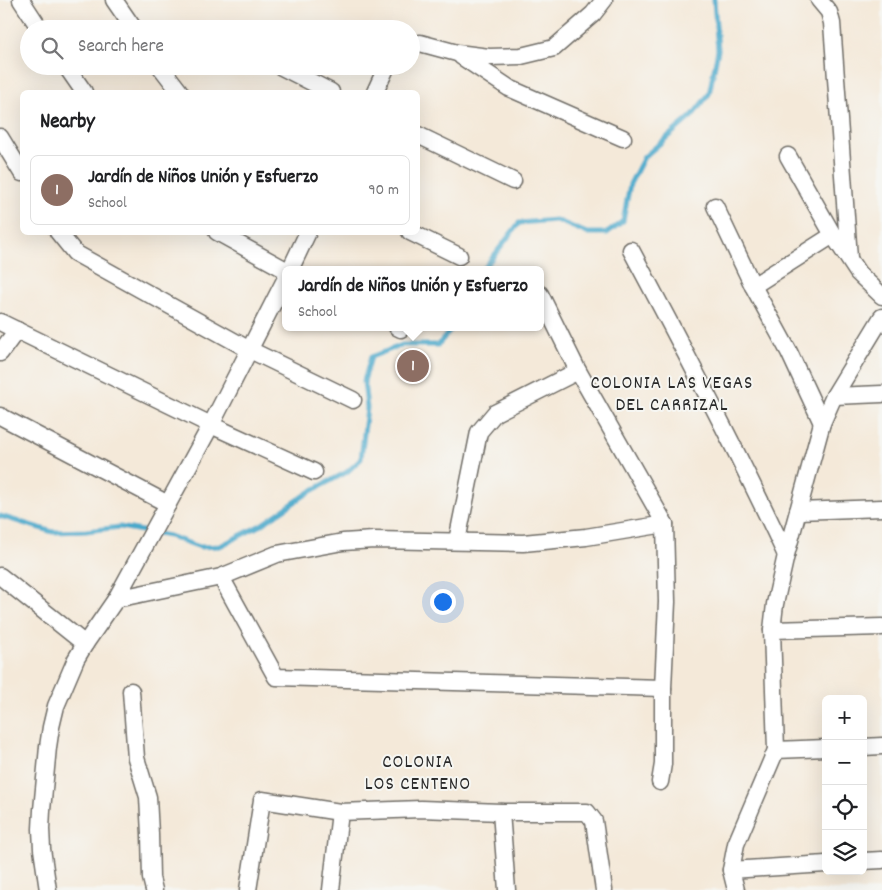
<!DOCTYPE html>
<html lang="en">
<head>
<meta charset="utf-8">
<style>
	:root { --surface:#fff; --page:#f2f2f2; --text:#202124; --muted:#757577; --line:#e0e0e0; --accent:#0f766e }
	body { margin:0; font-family:Dekko,sans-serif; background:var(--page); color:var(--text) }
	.controls { position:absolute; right:15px; bottom:15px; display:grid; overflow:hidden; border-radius:8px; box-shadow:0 5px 20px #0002 }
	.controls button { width:45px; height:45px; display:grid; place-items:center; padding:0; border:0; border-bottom:1px solid var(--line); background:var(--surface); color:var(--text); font:25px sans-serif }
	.you { position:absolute; left:442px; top:601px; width:18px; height:18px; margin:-12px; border:4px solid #fff; border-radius:50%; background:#1a73e8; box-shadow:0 0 0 8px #1a73e833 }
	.badge { display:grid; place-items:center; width:32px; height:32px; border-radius:50%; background:var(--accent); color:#fff; font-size:16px; font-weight:700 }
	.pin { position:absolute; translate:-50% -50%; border:2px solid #fff; box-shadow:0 1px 5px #0006 }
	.popup { position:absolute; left:282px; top:266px; width:262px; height:65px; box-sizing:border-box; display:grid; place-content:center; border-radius:8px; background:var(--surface); filter:drop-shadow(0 1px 4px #0005); font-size:16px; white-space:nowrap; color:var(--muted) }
	.popup b { font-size:19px; color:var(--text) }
	.popup::after { content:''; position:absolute; left:50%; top:100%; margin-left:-10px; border:10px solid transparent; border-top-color:var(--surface) }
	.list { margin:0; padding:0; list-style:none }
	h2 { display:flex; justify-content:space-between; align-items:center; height:65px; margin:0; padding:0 20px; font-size:21px }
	h2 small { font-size:16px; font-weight:400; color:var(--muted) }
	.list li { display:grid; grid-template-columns:32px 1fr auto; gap:15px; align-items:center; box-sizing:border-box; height:70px; margin:0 10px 10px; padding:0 10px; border:1px solid var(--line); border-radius:8px }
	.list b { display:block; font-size:19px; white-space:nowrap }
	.list p { margin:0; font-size:16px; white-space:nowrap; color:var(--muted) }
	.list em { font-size:16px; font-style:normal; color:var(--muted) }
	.icon { flex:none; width:28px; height:28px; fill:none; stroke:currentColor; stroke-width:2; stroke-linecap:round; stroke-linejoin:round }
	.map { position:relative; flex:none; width:882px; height:890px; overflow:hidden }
	.search { position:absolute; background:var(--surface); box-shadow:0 5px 20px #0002; left:20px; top:20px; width:400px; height:55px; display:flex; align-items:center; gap:12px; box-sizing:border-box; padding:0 18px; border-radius:28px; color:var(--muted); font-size:19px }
	.panel { position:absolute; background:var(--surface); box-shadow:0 5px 20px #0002; left:20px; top:90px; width:400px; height:145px; border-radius:8px }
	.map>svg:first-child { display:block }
</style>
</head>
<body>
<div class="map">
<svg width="882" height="890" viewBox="0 0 882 890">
	<rect width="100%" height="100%" fill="#f6f6f2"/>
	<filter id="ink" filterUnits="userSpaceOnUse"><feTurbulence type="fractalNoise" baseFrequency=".02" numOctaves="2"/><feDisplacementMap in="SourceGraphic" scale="10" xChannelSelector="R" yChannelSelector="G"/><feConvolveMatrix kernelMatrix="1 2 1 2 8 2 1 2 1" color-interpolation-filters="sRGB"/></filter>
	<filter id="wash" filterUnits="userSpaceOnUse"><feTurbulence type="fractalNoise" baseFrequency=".0096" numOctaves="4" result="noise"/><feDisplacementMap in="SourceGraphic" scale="20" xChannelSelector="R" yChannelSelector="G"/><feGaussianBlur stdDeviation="1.12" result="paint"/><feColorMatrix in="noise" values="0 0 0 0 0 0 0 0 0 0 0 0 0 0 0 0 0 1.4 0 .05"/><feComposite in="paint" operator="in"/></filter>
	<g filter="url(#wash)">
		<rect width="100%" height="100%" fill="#f4e9d9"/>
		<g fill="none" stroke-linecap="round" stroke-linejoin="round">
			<g stroke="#4ca9cb" stroke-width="5">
				<path d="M 483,270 L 519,223 L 556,220 L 587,233 L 607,233 L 623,221 L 630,184 L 644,157 L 692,116 L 709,94 L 718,50 L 714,0"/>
				<path d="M 0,516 L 53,532 L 86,531 L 120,527 L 169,536 L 200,547 L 220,546 L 261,525 L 311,491 L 347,472 L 361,459 L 367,408 L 364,381 L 371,357 L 402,345 L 438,345 L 453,327"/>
			</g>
		</g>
	</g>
	<g filter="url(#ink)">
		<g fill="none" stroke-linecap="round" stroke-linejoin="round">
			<defs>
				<g id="street">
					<path d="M 21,0 L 40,29"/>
					<path d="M 114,0 L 134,29"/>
					<path d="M 819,0 L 829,12 L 832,23 L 849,258"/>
					<path d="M 411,46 L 420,43 L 457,53 L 489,57 L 521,56 L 554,48 L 593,14 L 604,0"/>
					<path d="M 461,56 L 509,88 L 623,138"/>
					<path d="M 66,66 L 84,92"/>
					<path d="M 160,66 L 180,92"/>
					<path d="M 280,66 L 331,92"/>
					<path d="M 375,92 L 387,66"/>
					<path d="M 418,135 L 513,181"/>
					<path d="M 0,137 L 22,173"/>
					<path d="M 788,156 L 833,235 L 858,273 L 882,296"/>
					<path d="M 715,206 L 753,286 L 789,352 L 822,423"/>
					<path d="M 58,232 L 75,253 L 248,349 L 353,400"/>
					<path d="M 217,232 L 286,270"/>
					<path d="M 410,232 L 459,256"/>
					<path d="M 631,250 C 685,351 738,452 786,555"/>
					<path d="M 290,270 L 308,232"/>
					<path d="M 753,286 L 833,235"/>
					<path d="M 540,294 L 578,371 L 665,524 L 667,602 L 663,688 L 663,764 L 660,782"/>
					<path d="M 0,322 L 211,425 L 314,472"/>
					<path d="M 397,327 L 401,329"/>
					<path d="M 0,353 L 17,330"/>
					<path d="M 834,396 L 882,394"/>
					<path d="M 0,416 L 168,504"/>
					<path d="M 798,511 L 882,508"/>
					<path d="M 457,541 L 479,432 L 495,413 L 578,371"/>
					<path d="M 0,576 L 85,644"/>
					<path d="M 221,577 L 276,677 L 663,688"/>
					<path d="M 116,599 L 221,577 L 277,554 L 343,542 L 374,540 L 523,543 L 586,537 L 665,524"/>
					<path d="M 772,630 L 882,627"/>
					<path d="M 131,691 L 136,758 L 148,797 L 150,834 L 151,878 L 154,890"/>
					<path d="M 863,747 L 882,746"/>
					<path d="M 776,750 L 826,748"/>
					<path d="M 501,812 L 507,890"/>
					<path d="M 863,861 L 882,860"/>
					<path d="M 731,870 L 826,864"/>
					<path d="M 48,890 L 42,849 L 41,829 L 42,810 L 48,747 L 51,727 L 56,706 L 76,659 L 85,644 L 116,599 L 211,425 L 286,278"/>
					<path d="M 248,890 L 262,800 L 340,812 L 421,809 L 501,812 L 587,812 L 594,821 L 604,890"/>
					<path d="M 331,890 L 340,812"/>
					<path d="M 736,890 L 731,870 L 736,844 L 776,750 L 772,630 L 775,604 L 786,555 L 822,423 L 834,396 L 882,317"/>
				</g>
			</defs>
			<use href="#street" stroke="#716e68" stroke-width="19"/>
			<use href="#street" stroke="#fff" stroke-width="16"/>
		</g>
	</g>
	<g text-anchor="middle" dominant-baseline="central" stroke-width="4" stroke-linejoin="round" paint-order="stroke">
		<g font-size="19" letter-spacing="1" fill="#2b2b2b" stroke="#f6f6f2">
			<text x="672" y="384">COLONIA LAS VEGAS<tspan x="672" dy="22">DEL CARRIZAL</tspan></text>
			<text x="418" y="763">COLONIA<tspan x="418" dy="22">LOS CENTENO</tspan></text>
		</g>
	</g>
</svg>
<div class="controls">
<button>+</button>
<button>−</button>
<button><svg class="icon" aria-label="locate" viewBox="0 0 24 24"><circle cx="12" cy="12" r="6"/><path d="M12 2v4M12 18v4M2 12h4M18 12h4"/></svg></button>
<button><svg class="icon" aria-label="layers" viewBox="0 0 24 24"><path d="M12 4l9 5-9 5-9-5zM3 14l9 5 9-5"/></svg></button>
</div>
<div class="you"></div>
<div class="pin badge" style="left:413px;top:366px;background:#8d6e63">1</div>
<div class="popup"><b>Jardín de Niños Unión y Esfuerzo</b>School</div>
<div class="search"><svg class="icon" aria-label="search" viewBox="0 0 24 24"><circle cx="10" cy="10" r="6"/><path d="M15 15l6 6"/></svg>Search here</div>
<section class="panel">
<h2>Nearby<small></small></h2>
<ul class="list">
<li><span class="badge" style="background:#8d6e63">1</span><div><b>Jardín de Niños Unión y Esfuerzo</b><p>School</p></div><em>90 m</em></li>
</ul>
</section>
</div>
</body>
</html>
